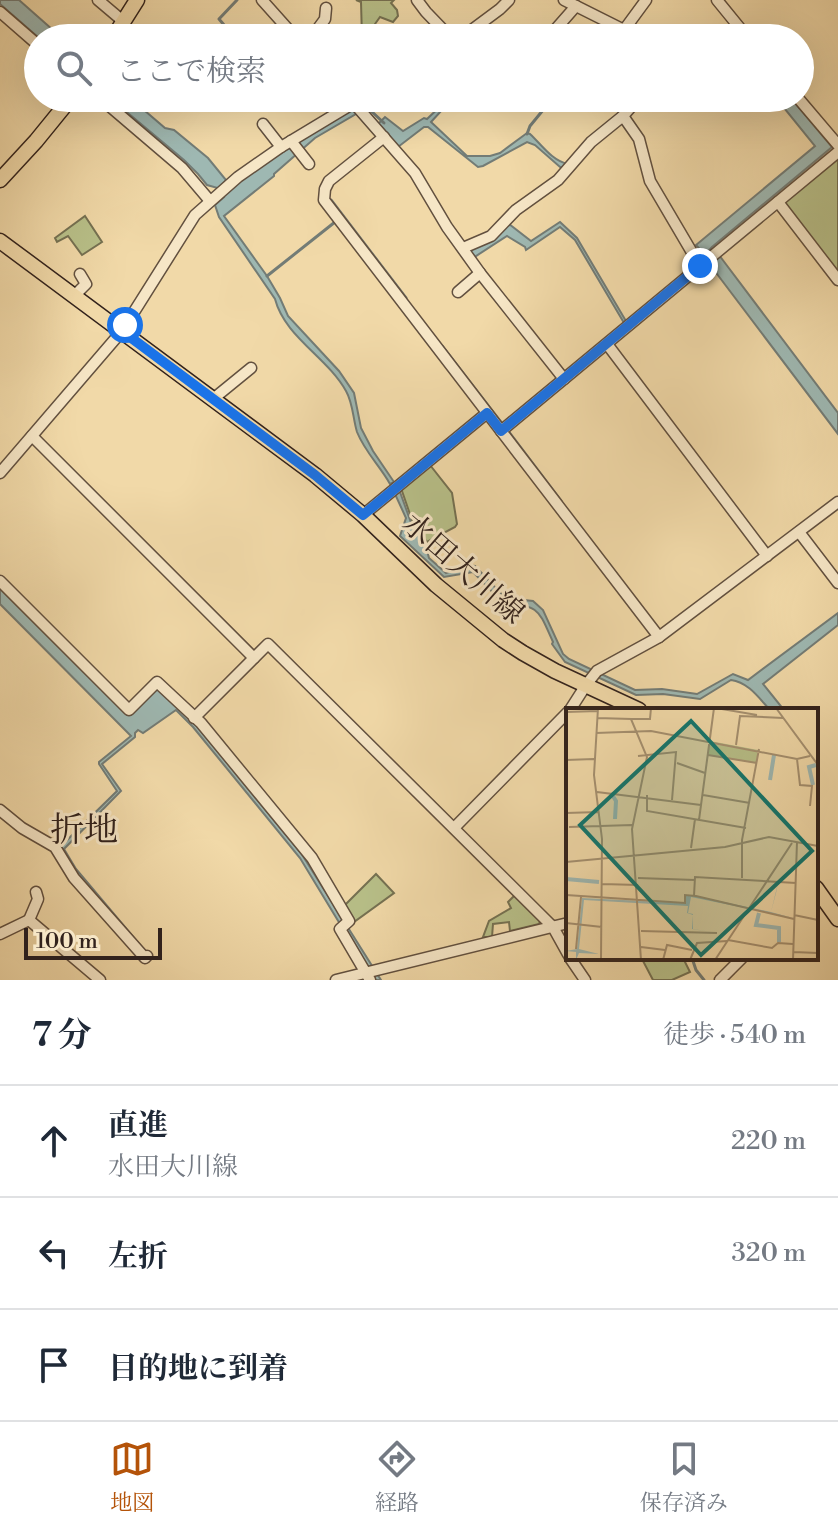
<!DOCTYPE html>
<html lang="ja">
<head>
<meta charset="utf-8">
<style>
	:root { --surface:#fff; --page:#f2f2f3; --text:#1f2937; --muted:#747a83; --line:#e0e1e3; --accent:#b45309 }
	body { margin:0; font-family:"Libre Bodoni","Noto Serif JP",serif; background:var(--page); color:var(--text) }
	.scale { position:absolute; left:24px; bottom:20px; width:138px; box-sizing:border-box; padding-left:8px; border:4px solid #32221c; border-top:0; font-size:22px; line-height:28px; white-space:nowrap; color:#32221c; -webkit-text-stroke:6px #f6e6c6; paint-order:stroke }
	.stop { position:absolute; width:24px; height:24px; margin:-18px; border:6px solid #1a73e8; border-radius:50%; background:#fff }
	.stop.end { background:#1a73e8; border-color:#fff; box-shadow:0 2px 8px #0008 }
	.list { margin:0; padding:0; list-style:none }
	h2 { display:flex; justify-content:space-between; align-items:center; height:104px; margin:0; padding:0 32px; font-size:34px }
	h2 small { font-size:26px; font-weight:400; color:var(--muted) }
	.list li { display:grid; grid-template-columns:52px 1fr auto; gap:24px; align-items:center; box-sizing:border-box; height:112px; padding:0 32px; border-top:2px solid var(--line) }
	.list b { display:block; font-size:30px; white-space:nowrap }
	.list p { margin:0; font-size:26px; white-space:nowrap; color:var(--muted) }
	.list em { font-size:26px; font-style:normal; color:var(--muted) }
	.icon { flex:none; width:44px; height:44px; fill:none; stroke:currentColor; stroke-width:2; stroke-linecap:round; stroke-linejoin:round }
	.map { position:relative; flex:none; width:838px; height:980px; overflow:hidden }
	.search { position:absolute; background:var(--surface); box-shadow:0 8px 32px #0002; left:24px; right:24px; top:24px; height:88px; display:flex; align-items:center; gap:20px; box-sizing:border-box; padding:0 28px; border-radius:44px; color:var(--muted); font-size:30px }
	.sheet { height:440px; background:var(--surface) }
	nav { display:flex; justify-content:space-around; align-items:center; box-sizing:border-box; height:112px; border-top:2px solid var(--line); background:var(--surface); font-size:22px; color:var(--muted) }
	nav a { display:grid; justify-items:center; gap:4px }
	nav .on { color:var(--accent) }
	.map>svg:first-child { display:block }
</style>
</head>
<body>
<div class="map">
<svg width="838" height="980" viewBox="0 0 838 980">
	<rect width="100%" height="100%" fill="#f1d9a8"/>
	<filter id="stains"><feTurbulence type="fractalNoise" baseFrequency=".0025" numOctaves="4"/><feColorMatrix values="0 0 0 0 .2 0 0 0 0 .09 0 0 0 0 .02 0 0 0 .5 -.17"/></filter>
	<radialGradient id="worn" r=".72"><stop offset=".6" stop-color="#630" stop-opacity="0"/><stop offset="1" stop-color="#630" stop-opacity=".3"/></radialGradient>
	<g fill="#b8c089" stroke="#757152" stroke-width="2">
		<path d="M 356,0 L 394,0 L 391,3 L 397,10 L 398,16 L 393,22 L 380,17 L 375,24 L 381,35 L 380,38 L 362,38 L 361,2 Z"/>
		<path d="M 838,157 L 838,274 L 783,203 Z"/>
		<path d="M 85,216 L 102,242 L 82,255 L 68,236 L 57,242 L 55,238 Z"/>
		<path d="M 430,465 L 452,493 L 457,524 L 455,527 L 427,542 L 414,526 L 401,488 Z"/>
		<path d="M 376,874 L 394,893 L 354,922 L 344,906 Z"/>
		<path d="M 515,895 L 540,921 L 539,924 L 510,931 L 509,922 L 493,924 L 492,937 L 483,937 L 489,921 L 511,908 L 508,902 Z"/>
		<path d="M 649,958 L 683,958 L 690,972 L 672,980 L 653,980 L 643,961 Z"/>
	</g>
	<g fill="#9eb8b2" stroke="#737c76" stroke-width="2">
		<path d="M 0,0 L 19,0 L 62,38 L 39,38 L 0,4 Z"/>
		<path d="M 110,98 L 130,98 L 165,128 L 174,130 L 208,158 L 226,180 L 223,184 L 240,180 L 290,147 L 349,111 L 371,103 L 374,106 L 367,113 L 363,110 L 315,138 L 274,174 L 274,176 L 224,216 L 267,276 L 280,298 L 288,316 L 339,371 L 354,393 L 361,428 L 373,451 L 394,482 L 390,484 C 380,466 365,452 357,432 C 353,419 353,403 346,391 C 327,357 285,337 275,299 L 219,217 L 215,205 L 224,197 L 218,188 L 207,185 L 198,174 L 184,160 Z"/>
		<path d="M 449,98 L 453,98 L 431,122 L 467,156 L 490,156 L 500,153 L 527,133 L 530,134 C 541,144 552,161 568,164 L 562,168 L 560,167 L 535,145 L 527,142 L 483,166 L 478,167 L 428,127 L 424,127 L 398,147 L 378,124 L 385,117 L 403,131 L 424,118 L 427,119 Z"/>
		<path d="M 776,98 L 791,98 L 832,147 L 712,247 L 705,255 L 696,245 L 815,146 Z"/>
		<path d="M 560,222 L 577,238 L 626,321 L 624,323 L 575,240 L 560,227 L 526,250 L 525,247 L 507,236 L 473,258 L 469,252 L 474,246 L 509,224 L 531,241 Z"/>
		<path d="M 719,255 L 838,413 L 838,434 L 714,270 L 716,266 L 712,261 Z"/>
		<path d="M 400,492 L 413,528 L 425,543 L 429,558 L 446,573 L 468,565 L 475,566 L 505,598 L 533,601 L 543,610 L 563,654 L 569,659 L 635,690 L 662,689 L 697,694 L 733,674 L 748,680 L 838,613 L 838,625 L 763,684 L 784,710 L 770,710 C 759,698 748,682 731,680 L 700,699 L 663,694 L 636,695 L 565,662 L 552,644 L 553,642 C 538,609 540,606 503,603 L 473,572 L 444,577 L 400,536 L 406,518 L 395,494 Z"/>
		<path d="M 0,587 L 129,714 L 156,687 L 198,726 L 301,853 L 381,980 L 374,980 L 300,858 L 193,727 L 176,710 L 143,733 L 138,730 L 135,733 L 135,737 L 102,764 L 121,791 L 64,849 L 76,869 L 146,952 L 144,954 L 75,873 L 60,847 L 117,791 L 99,764 L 99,762 L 131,736 L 0,604 Z"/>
	</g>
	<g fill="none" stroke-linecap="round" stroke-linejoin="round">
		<g stroke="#737c76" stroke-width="3">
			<path d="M 235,38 L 219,19 L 237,0"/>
			<path d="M 369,109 L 384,123"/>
			<path d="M 163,110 L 176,98"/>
			<path d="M 527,134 L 530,126 L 548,104 L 544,98"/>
			<path d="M 331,200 L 406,298"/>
			<path d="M 267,276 L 335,222"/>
			<path d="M 442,346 L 503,425"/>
			<path d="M 508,431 L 561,501"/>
			<path d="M 692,958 L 696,970 L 704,980"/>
		</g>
		<defs>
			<g id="minor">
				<path d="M 98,0 L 124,22"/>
				<path d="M 262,0 L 296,38"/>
				<path d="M 417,0 L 426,12 L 451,38"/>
				<path d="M 564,0 L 624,30 L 631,38"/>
				<path d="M 717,0 L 748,38"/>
				<path d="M 0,12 L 38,45"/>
				<path d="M 624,30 L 646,0"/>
				<path d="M 554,31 L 576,6"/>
				<path d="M 311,38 L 325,19 L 326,8"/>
				<path d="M 461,38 L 500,9 L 509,0"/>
				<path d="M 100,98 L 182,168 L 210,201"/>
				<path d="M 798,98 L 838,145"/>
				<path d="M 352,101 L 415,173 L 447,227 L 480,273 L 564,379"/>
				<path d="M 623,116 L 639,139 L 650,181 L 700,266"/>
				<path d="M 263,124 L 281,147"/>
				<path d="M 384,137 L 329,181 L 325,189 L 324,200 L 659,637"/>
				<path d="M 291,141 L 309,164"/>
				<path d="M 778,202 L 838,280"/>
				<path d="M 463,248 L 491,236 L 516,210 L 558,180 L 591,142 L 623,116 L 639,98"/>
				<path d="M 458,292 L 480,273"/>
				<path d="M 74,296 L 86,284 L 80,274"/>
				<path d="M 607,344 L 767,556"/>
				<path d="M 213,399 L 251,368"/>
				<path d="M 501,431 L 838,152"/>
				<path d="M 32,436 L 254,658"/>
				<path d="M 0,473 L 122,331 L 195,215 L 238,177 L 281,147 L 354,103 L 375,98"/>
				<path d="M 363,515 L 487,413"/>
				<path d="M 799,532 L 838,583"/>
				<path d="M 0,581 L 129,710 L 157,682 L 201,723 L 312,858 L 349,921 L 340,929 L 370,980"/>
				<path d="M 570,710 L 586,685 L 597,671 L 659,637 L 838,502"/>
				<path d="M 194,718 L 268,644 L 553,927 L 568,954"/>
				<path d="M 0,810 L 22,828 L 55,847 L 74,878 L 145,958 L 147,956"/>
				<path d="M 454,828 L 568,712"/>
				<path d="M 29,920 L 38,899 L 36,892"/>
				<path d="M 0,934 L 29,920 L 100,980"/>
				<path d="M 570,958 L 585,980"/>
				<path d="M 336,980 L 568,923"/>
				<path d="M 720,980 L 742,958"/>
			</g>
			<g id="major">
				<path d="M 113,38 L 137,0"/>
				<path d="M 0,180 L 36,141 L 71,98"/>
				<path d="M 0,241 L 315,475 L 363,515 L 436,585 L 503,640 L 523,653 L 555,671 L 639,710"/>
				<path d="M 816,888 L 838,919"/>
			</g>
		</defs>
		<use href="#minor" stroke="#62503f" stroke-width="13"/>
		<use href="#major" stroke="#32221c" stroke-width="17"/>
		<use href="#minor" stroke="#f6e6c6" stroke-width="10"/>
		<use href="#major" stroke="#f1d9a8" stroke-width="14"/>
	</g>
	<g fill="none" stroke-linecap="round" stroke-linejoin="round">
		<path stroke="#1a73e8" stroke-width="10" d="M 125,325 L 122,331 L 315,475 L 363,515 L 487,413 L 501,431 L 700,266"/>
	</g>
	<g text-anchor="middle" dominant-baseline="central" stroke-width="6" stroke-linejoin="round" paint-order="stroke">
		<g font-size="30" fill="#32221c" stroke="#f6e6c6">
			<text transform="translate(463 569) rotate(41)">水田大川線</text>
		</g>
		<g font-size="34" fill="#32221c" stroke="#f6e6c6">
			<text x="84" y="831">折地</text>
		</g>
	</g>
	<g transform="translate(566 708)">
		<rect width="252" height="252" fill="#f1d9a8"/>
		<path d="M 144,33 L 192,42 L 190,55 L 142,47 Z" fill="#b8c089"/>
		<path d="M 212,175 L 210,185 L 229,186 L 210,185 L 205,204 L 227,210 L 125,189 L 122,205 L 127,206 L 127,221 L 151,225 L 126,221 L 127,207 L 121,205 L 122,198 L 18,192 L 13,241 L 33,246 L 13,245 L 10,252 L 10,244 L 0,243 L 11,241 L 16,190 L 118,195 L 120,188 L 130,188 L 205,204 Z" fill="#9eb8b2"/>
		<path fill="none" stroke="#9eb8b2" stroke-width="4" d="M 204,72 L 208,47M 247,77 L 243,59 L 250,57M 45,85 L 50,93 L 49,111M 0,171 L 33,174M 193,205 L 190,217 L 213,220 L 213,234"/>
		<path fill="none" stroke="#a59070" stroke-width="2" d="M 32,0 L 28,67 L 36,131 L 35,252M 150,0 L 191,7M 210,0 L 252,57M 0,4 L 32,3M 31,10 L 65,11 L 81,49 L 66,121 L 75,252M 65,11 L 84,11 L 85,0M 30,25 L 85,23 L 231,51 L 244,48M 170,37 L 174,8 L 217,10M 142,47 L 191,55M 72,48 L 110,44 L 106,92M 231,51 L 234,77 L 246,78 L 244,98M 0,52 L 28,51M 111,55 L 139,65M 31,84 L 135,97M 81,87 L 81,103 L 180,120M 137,87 L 184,95M 0,105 L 33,104M 133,112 L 148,0M 3,119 L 66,117M 125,140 L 129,111M 0,154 L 159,139 L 203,129 L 252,138M 72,170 L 129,172M 176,170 L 176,132 L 193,41M 36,176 L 72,177M 0,187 L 119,195 L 119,187 L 130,188 L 228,211M 128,188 L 129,169 L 230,175M 228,207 L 252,212M 0,215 L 36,219M 75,223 L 151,225M 162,232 L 206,240 L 212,235 L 227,236M 75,239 L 99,242M 10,241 L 15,189M 227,244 L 252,245M 97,252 L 101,237 L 126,242M 124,252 L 131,235 L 161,233M 149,252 L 226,135M 227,252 L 231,134"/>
		<path fill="#0f766e" fill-opacity="0.15" stroke="#0f766e" stroke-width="4" d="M 125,13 L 246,143 L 135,247 L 14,117 Z"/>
		<rect width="252" height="252" fill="none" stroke="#32221c" stroke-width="4"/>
	</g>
	<rect width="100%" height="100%" filter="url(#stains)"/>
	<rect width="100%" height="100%" fill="url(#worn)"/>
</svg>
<div class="scale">100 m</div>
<div class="stop" style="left:125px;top:325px"></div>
<div class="stop end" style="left:700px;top:266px"></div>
<div class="search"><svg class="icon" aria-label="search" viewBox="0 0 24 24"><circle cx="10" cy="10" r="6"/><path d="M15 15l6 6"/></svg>ここで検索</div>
</div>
<section class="sheet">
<h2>7 分<small>徒歩 · 540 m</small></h2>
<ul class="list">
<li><svg class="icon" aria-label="ahead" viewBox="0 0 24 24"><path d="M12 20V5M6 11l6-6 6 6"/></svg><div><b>直進</b><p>水田大川線</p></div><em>220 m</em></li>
<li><svg class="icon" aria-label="left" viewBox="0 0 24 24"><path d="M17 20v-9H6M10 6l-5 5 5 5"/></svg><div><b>左折</b></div><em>320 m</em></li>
<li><svg class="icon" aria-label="arrive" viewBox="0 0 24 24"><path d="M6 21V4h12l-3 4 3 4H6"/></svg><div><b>目的地に到着</b></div></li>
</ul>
</section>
<nav>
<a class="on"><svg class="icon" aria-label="map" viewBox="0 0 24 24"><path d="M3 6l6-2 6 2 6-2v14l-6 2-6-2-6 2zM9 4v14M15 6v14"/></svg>地図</a>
<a><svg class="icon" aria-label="directions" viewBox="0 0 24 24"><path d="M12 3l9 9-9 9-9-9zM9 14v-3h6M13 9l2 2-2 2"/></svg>経路</a>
<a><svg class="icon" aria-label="saved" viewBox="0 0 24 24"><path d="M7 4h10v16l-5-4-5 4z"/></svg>保存済み</a>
</nav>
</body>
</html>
